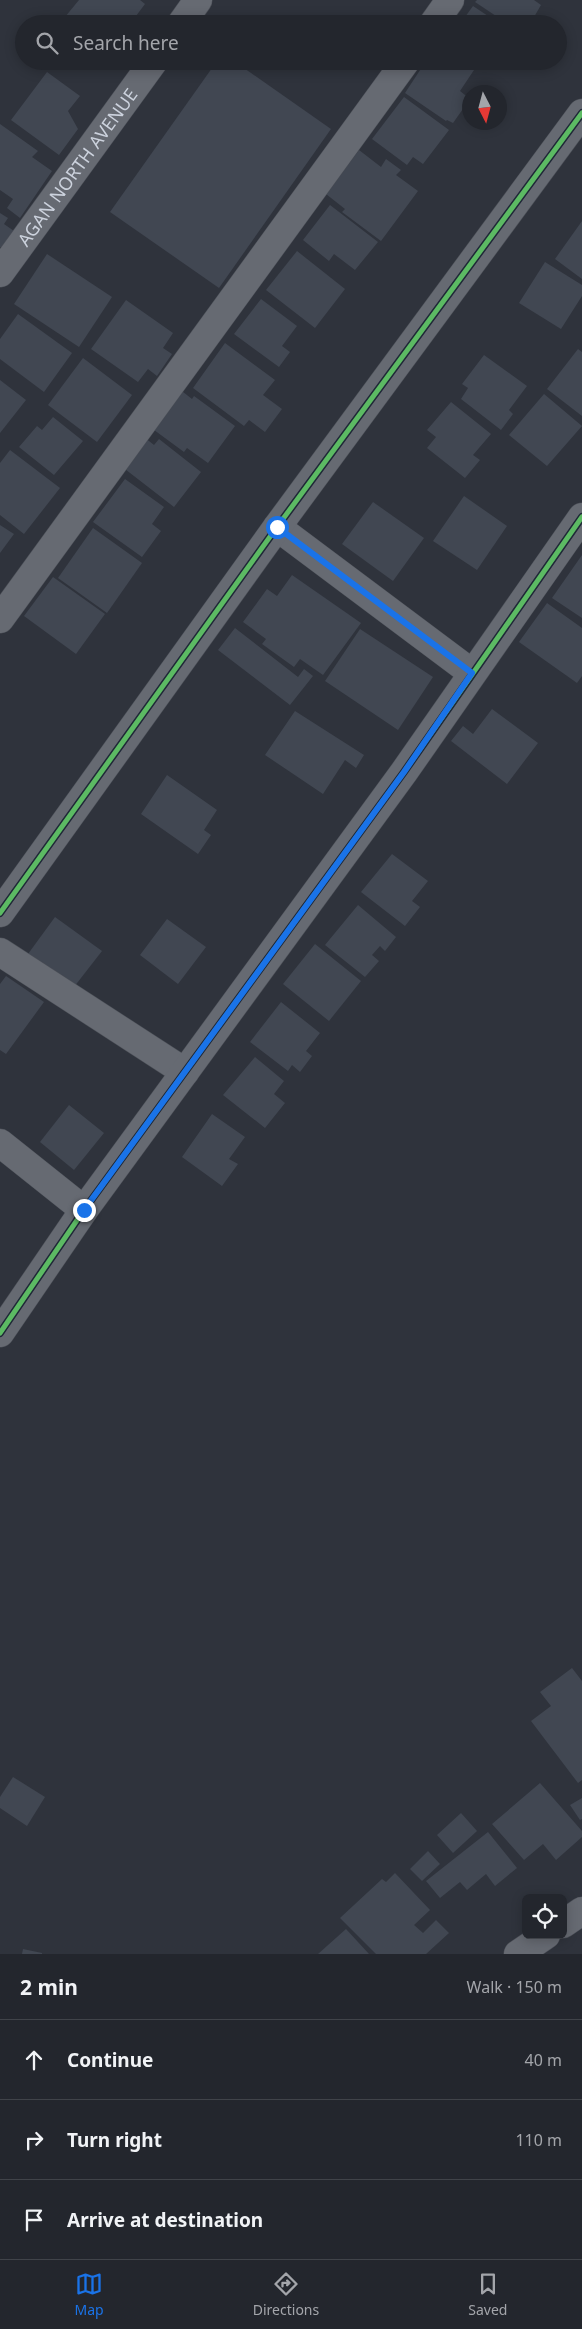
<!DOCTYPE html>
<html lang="en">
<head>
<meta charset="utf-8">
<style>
	:root { --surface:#23262d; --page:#2f3239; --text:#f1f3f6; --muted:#a3a5aa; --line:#404349; --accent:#1a73e8 }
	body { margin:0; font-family:"Noto Sans",sans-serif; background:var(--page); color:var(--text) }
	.controls { position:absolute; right:15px; bottom:15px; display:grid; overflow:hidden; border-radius:8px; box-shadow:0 2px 12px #0003 }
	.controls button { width:45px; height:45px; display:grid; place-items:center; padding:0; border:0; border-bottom:1px solid var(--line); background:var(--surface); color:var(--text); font:25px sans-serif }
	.compass { position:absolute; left:462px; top:85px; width:45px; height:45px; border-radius:50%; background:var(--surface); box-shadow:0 2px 12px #0003; rotate:174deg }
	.stop { position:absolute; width:15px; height:15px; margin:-11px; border:4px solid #1a73e8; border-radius:50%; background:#fff }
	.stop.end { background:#1a73e8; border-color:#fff; box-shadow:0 1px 5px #0008 }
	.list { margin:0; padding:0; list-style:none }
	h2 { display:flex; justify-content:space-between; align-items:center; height:65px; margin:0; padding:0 20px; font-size:21px }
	h2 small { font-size:16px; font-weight:400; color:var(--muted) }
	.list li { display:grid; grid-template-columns:32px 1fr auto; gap:15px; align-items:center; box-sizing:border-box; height:80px; padding:0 20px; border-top:1px solid var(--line) }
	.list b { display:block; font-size:19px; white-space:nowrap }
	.list em { font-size:16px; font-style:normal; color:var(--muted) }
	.icon { flex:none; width:28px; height:28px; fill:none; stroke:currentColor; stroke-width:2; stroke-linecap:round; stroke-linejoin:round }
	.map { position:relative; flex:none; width:582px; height:1954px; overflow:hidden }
	.search { position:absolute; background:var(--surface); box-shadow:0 2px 12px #0003; left:15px; right:15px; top:15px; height:55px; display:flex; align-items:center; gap:12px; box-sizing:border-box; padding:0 18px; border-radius:28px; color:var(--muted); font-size:19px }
	.sheet { height:305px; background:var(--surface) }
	nav { display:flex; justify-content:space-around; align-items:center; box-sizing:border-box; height:70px; border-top:1px solid var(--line); background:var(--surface); font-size:14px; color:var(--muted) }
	nav a { display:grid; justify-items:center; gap:2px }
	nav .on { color:var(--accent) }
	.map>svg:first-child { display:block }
</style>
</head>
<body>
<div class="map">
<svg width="582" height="1954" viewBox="0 0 582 1954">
	<rect width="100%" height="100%" fill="#2f333c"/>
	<g fill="#414752">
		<path d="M 79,0 L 140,0 L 145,4 L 130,24 L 74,24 L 65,17 Z"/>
		<path d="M 477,0 L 534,0 L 541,5 L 530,24 L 508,24 L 475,2 Z"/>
		<path d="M 473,6 L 500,24 L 460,24 Z"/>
		<path d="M 217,61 L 234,61 L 331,129 L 219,288 L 110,212 Z"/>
		<path d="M 426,61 L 480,61 L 460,91 L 470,99 L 453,123 L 447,120 L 446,121 L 405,93 Z"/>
		<path d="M 47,72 L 80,96 L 68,111 L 78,129 L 59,155 L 11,120 Z"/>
		<path d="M 404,97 L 449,130 L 423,164 L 413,157 L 407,165 L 372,139 Z"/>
		<path d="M 0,124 L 38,151 L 32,157 L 52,171 L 20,218 L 7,208 L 13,199 L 0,190 Z"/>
		<path d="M 359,150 L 381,167 L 386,159 L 401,170 L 396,175 L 418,191 L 381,241 L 342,212 L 345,209 L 326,194 Z"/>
		<path d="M 330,205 L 378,242 L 355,270 L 334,254 L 329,261 L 303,240 Z"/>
		<path d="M 0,213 L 8,218 L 4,224 L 14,231 L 2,248 L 0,247 Z"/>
		<path d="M 582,221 L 582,279 L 555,259 Z"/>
		<path d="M 297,251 L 345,289 L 315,328 L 266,290 Z"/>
		<path d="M 47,254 L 112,297 L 79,347 L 14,304 Z"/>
		<path d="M 545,262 L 582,285 L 582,296 L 561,329 L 519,303 Z"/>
		<path d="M 261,299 L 297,326 L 282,346 L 290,352 L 279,367 L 234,334 Z"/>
		<path d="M 126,300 L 173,333 L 163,348 L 172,354 L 157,376 L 148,369 L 138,382 L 91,349 Z"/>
		<path d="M 18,314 L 72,353 L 44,392 L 0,359 L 0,339 Z"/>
		<path d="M 225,343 L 275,380 L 263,395 L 282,409 L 265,432 L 249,420 L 244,426 L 193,388 Z"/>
		<path d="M 578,349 L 582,352 L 582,416 L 547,389 Z"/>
		<path d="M 484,355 L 527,386 L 509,410 L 513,414 L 501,430 L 461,399 L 468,388 L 462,384 Z"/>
		<path d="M 83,358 L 132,395 L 97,442 L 48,405 Z"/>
		<path d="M 0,380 L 26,400 L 0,433 Z"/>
		<path d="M 178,388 L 192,399 L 194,396 L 235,426 L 208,463 L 187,448 L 184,452 L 150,427 Z"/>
		<path d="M 544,394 L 582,426 L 547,466 L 509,435 Z"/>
		<path d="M 451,402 L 491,434 L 473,455 L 480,460 L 465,478 L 427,448 L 436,437 L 427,430 Z"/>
		<path d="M 53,417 L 83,441 L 54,475 L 19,447 L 37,426 L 42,430 Z"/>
		<path d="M 144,437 L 154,445 L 159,439 L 201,472 L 174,507 L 121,466 Z"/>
		<path d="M 10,450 L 60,488 L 24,534 L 0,515 L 0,463 Z"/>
		<path d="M 125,479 L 164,507 L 152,524 L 161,531 L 142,557 L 93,522 Z"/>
		<path d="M 464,496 L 507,526 L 477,570 L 433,541 Z"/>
		<path d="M 373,502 L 424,538 L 393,581 L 342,544 Z"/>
		<path d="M 0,525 L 14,534 L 0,553 Z"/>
		<path d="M 93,528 L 142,563 L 107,613 L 58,578 Z"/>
		<path d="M 582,555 L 582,618 L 552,598 Z"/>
		<path d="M 292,575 L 361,623 L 323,675 L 300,659 L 294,667 L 262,644 L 266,639 L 243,622 L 267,589 L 277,596 Z"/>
		<path d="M 53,577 L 105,614 L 76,654 L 24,616 Z"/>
		<path d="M 547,603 L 582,628 L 582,676 L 577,683 L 519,642 Z"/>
		<path d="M 235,628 L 298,677 L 304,669 L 313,676 L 290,705 L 218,650 Z"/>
		<path d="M 360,629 L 433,677 L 398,730 L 325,681 Z"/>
		<path d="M 492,709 L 538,743 L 507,784 L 451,741 L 463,726 L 473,734 Z"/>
		<path d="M 295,711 L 364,755 L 356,768 L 345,760 L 323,794 L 265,755 Z"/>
		<path d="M 167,775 L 217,810 L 204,830 L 211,835 L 198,854 L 141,814 Z"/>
		<path d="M 392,854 L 428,881 L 412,901 L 420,907 L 405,926 L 361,892 Z"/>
		<path d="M 358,905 L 396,937 L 385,951 L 380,946 L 372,955 L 379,961 L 365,977 L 325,945 Z"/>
		<path d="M 55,917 L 102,951 L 74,987 L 28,954 Z"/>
		<path d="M 167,919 L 206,947 L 178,984 L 140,955 Z"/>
		<path d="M 315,944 L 361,981 L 329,1021 L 283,984 Z"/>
		<path d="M 6,976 L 44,1002 L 6,1054 L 0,1050 L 0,984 Z"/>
		<path d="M 281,1002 L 320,1033 L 306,1051 L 312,1056 L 300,1072 L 292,1065 L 288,1071 L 250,1042 Z"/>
		<path d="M 255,1057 L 284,1081 L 274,1094 L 285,1103 L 265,1128 L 223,1095 Z"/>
		<path d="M 69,1105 L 104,1133 L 74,1170 L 40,1142 Z"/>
		<path d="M 212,1114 L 245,1137 L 229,1159 L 238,1164 L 222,1186 L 182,1157 Z"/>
		<path d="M 572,1668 L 582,1681 L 582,1780 L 578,1783 L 531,1721 L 551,1706 L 540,1692 Z"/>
		<path d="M 13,1777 L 45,1797 L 27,1826 L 0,1808 L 0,1797 Z"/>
		<path d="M 540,1783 L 582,1831 L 582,1837 L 556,1860 L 543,1844 L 524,1860 L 492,1824 Z"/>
		<path d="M 582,1798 L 582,1819 L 580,1820 L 570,1805 Z"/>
		<path d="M 461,1813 L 477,1831 L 453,1853 L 437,1835 Z"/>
		<path d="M 488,1832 L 517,1868 L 495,1886 L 486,1874 L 467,1890 L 460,1882 L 440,1898 L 426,1881 Z"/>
		<path d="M 428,1851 L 440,1864 L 422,1881 L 410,1869 Z"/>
		<path d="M 395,1873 L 430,1910 L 414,1925 L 423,1933 L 436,1920 L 449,1933 L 426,1954 L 376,1954 L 340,1918 L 382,1879 L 386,1882 Z"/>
		<path d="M 346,1929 L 369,1954 L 318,1954 Z"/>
		<path d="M 23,1949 L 42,1953 L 42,1954 L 22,1954 Z"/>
	</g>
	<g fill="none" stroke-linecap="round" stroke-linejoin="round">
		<defs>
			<g id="minor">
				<path d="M 181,24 L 198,0"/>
				<path d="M 433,24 L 450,0"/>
				<path id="s1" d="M 0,273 L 154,61"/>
				<path d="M 277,527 L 472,673"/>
				<path d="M 0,619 L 406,61"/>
				<path d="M 0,913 L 277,527 L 582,113"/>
				<path d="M 0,952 L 185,1072"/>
				<path d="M 0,1143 L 84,1210"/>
				<path d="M 0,1333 L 84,1210 L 404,772 L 582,517"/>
				<path d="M 563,1924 L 582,1911"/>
				<path d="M 518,1954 L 546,1935"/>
			</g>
		</defs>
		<use href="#minor" stroke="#4b4f57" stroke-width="29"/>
		<use href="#minor" stroke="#666a72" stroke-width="28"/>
		<defs>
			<g id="cycleway">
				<path d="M 0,913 L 277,527 L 582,113"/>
				<path d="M 0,1333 L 84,1210 L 404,772 L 582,517"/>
			</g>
		</defs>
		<use href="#cycleway" stroke="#1f2837" stroke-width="8"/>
		<use href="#cycleway" stroke="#5cba63" stroke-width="5"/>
	</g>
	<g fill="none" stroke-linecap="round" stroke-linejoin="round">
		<path stroke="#1a73e8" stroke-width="6" d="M 84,1210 L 404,772 L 472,673 L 277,527"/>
	</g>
	<g text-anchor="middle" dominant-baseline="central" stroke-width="4" stroke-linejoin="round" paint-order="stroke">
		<g font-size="18" fill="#ccd2dd" stroke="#1f2837">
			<text stroke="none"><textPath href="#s1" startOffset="131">AGAN NORTH AVENUE</textPath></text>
		</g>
	</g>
</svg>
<div class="controls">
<button><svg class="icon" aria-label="locate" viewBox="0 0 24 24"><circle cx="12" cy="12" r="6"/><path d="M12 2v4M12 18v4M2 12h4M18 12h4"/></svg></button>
</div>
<svg class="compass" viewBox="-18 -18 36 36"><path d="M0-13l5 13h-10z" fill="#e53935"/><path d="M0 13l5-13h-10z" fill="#a3a5aa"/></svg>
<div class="stop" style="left:277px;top:527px"></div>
<div class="stop end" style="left:84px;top:1210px"></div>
<div class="search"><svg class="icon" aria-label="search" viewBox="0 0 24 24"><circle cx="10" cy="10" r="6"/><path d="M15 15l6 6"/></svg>Search here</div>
</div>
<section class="sheet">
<h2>2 min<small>Walk · 150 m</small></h2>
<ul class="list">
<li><svg class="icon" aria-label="ahead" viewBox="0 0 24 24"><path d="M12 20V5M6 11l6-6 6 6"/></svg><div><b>Continue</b></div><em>40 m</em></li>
<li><svg class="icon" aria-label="right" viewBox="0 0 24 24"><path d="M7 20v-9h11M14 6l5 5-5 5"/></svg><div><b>Turn right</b></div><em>110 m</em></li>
<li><svg class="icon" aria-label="arrive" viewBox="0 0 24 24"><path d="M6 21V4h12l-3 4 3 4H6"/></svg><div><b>Arrive at destination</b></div></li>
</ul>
</section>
<nav>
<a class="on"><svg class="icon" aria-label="map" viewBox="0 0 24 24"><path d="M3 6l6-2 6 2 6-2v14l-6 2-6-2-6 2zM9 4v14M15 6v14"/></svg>Map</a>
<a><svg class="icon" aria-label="directions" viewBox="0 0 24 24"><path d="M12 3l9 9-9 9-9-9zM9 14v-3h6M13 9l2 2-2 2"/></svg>Directions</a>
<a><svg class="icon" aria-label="saved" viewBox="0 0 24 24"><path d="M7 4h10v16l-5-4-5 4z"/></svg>Saved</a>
</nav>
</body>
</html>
